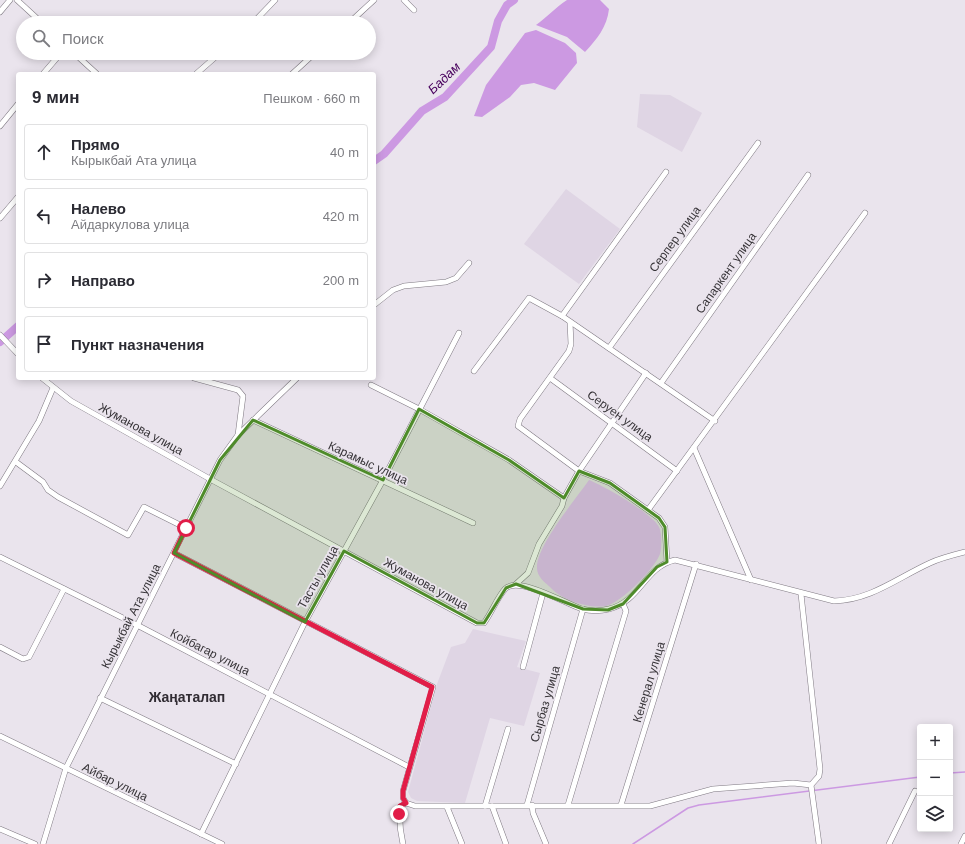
<!DOCTYPE html>
<html lang="ru">
<head>
<meta charset="utf-8">
<style>
	:root { --surface:#fff; --page:#f2f2f3; --text:#2b2b33; --muted:#7c7c81; --line:#e1e1e2 }
	body { margin:0; font-family:Helvetica,sans-serif; background:var(--page); color:var(--text) }
	.controls { position:absolute; right:12px; bottom:12px; display:grid; overflow:hidden; border-radius:4px; box-shadow:0 2px 10px #0003 }
	.controls button { width:36px; height:36px; display:grid; place-items:center; padding:0; border:0; border-bottom:1px solid var(--line); background:var(--surface); color:var(--text); font:20px sans-serif }
	.stop { position:absolute; width:12px; height:12px; margin:-9px; border:3px solid #e11d48; border-radius:50%; background:#fff }
	.stop.end { background:#e11d48; border-color:#fff; box-shadow:0 1px 4px #0008 }
	.list { margin:0; padding:0; list-style:none }
	h2 { display:flex; justify-content:space-between; align-items:center; height:52px; margin:0; padding:0 16px; font-size:17px }
	h2 small { font-size:13px; font-weight:400; color:var(--muted) }
	.list li { display:grid; grid-template-columns:26px 1fr auto; gap:12px; align-items:center; box-sizing:border-box; height:56px; margin:0 8px 8px; padding:0 8px; border:1px solid var(--line); border-radius:4px }
	.list b { display:block; font-size:15px; white-space:nowrap }
	.list p { margin:0; font-size:13px; white-space:nowrap; color:var(--muted) }
	.list em { font-size:13px; font-style:normal; color:var(--muted) }
	.icon { flex:none; width:22px; height:22px; fill:none; stroke:currentColor; stroke-width:2; stroke-linecap:round; stroke-linejoin:round }
	.map { position:relative; flex:none; width:965px; height:844px; overflow:hidden }
	.search { position:absolute; background:var(--surface); box-shadow:0 2px 10px #0003; left:16px; top:16px; width:360px; height:44px; display:flex; align-items:center; gap:10px; box-sizing:border-box; padding:0 14px; border-radius:22px; color:var(--muted); font-size:15px }
	.panel { position:absolute; background:var(--surface); box-shadow:0 2px 10px #0003; left:16px; top:72px; width:360px; height:308px; border-radius:4px }
	.map>svg:first-child { display:block }
</style>
</head>
<body>
<div class="map">
<svg width="965" height="844" viewBox="0 0 965 844">
	<rect width="100%" height="100%" fill="#eae4ed"/>
	<g fill="#dfd5e4">
		<path d="M 640,94 L 670,95 L 702,113 L 682,152 L 637,127 Z"/>
		<path d="M 566,189 L 620,229 L 579,284 L 524,244 Z"/>
		<path d="M 473,629 L 526,641 L 517,667 L 540,673 L 524,726 L 490,718 L 465,803 L 417,801 L 411,798 L 408,792 L 437,684 L 451,647 L 465,643 Z"/>
	</g>
	<path fill="#e7bef8" d="M 589,480 C 604,486 652,513 659,527 C 662,533 662,548 660,554 C 655,568 621,603 606,606 C 589,609 561,600 550,587 C 544,582 537,576 537,568 C 536,546 576,499 589,480 Z"/>
	<g fill="#cc99e2">
		<path d="M 567,0 L 600,0 L 609,9 C 607,27 597,39 585,52 L 567,37 L 536,25 C 547,17 556,7 567,0 Z"/>
		<path d="M 536,30 L 565,43 L 576,53 L 577,63 L 555,90 L 534,83 L 521,85 L 510,97 L 482,117 L 474,116 L 486,85 L 525,33 Z"/>
	</g>
	<g fill="none" stroke-linecap="round" stroke-linejoin="round">
		<g stroke="#cc99e2" stroke-width="1.5">
			<path d="M 950,773 L 965,772"/>
			<path d="M 633,844 L 688,808 L 699,805 L 920,777"/>
		</g>
		<g stroke="#cc99e2" stroke-width="8">
			<path d="M 374,161 L 384,154 L 422,111 L 445,97 L 491,47 L 498,21 L 507,5 L 514,0"/>
			<path d="M 0,342 L 18,326"/>
		</g>
		<defs>
			<g id="minor">
				<path d="M 17,0 L 42,23"/>
				<path d="M 404,0 L 414,10"/>
				<path d="M 0,12 L 10,0"/>
				<path d="M 253,23 L 275,0"/>
				<path d="M 349,23 L 374,0"/>
				<path d="M 74,53 L 97,74"/>
				<path d="M 43,74 L 61,53"/>
				<path d="M 196,74 L 220,53"/>
				<path d="M 292,74 L 315,53"/>
				<path d="M 0,126 L 18,104"/>
				<path d="M 0,218 L 18,197"/>
				<path d="M 374,305 L 393,290 L 404,286 L 446,282 L 456,278 L 469,263"/>
				<path d="M 562,316 L 666,172"/>
				<path d="M 570,322 L 571,344 L 569,351 L 520,419 L 518,426 L 579,471 L 610,483 L 659,518 L 665,527 L 667,562"/>
				<path d="M 0,335 L 18,354"/>
				<path d="M 609,348 L 758,143"/>
				<path d="M 474,371 L 529,298 L 562,316 L 715,421"/>
				<path d="M 42,378 L 71,401 L 210,479 L 477,623 L 484,623 C 492,612 497,598 505,589 C 518,575 566,604 582,609 C 590,611 601,611 609,609 C 641,601 644,567 675,560 L 834,601 C 871,600 897,578 930,563 C 941,558 953,555 965,552"/>
				<path d="M 194,378 L 238,390 L 243,396 L 238,435"/>
				<path d="M 550,378 L 677,471"/>
				<path d="M 661,383 L 808,175"/>
				<path d="M 371,385 L 419,409 L 509,460 L 564,498"/>
				<path d="M 253,420 L 473,523"/>
				<path d="M 694,448 L 751,580"/>
				<path d="M 16,462 L 43,482 L 48,490 L 58,497 L 128,535 L 144,507 L 186,528"/>
				<path d="M 0,486 L 39,421 L 53,388"/>
				<path d="M 648,510 L 865,213"/>
				<path d="M 174,553 L 433,687 L 403,791 L 403,798 L 406,803 L 400,807 C 399,820 400,831 403,844"/>
				<path d="M 0,557 L 137,625 L 409,767"/>
				<path d="M 516,584 L 528,573 L 539,544 L 562,506 L 564,498 L 579,471 L 646,373"/>
				<path d="M 801,594 L 820,769 L 819,776 L 811,785 L 819,844"/>
				<path d="M 0,647 L 23,659 L 29,657 L 64,589"/>
				<path d="M 523,667 L 543,593"/>
				<path d="M 100,698 L 236,764"/>
				<path d="M 0,736 L 222,844"/>
				<path d="M 406,803 L 415,806 L 650,806 L 713,789 L 793,783 L 811,785"/>
				<path d="M 527,805 L 583,609"/>
				<path d="M 532,805 L 533,813 L 546,844"/>
				<path d="M 568,805 L 626,611 L 623,604"/>
				<path d="M 621,805 L 696,564"/>
				<path d="M 485,806 L 508,729"/>
				<path d="M 492,806 L 506,844"/>
				<path d="M 447,807 L 462,844"/>
				<path d="M 0,829 L 35,844"/>
				<path d="M 201,834 L 305,622 L 383,480 L 459,333"/>
				<path d="M 43,844 L 66,768 L 220,460 L 238,435 L 297,378"/>
				<path d="M 889,844 L 915,791"/>
				<path d="M 961,844 L 965,836"/>
			</g>
		</defs>
		<use href="#minor" stroke="#7f7982" stroke-width="6"/>
		<use href="#minor" stroke="#fff" stroke-width="5"/>
	</g>
	<g fill="none" stroke-linecap="round" stroke-linejoin="round">
		<path stroke="#e11d48" stroke-width="5" d="M 186,528 L 174,553 L 432,687 L 403,791 L 403,798 L 406,803 L 400,806 L 399,814"/>
	</g>
	<path fill="#4e8b2a" fill-opacity="0.2" stroke="#4e8b2a" stroke-width="3" stroke-linejoin="round" d="M 419,409 L 509,460 L 564,498 L 579,471 L 610,483 L 659,518 L 665,527 L 667,562 L 657,567 L 623,604 L 608,610 L 583,609 L 516,584 L 506,588 L 484,623 L 477,623 L 344,551 L 305,622 L 174,553 L 220,460 L 253,420 L 383,480 Z"/>
	<g text-anchor="middle" dominant-baseline="central" stroke-width="3.5" stroke-linejoin="round" paint-order="stroke">
		<g font-size="12" fill="#363337" stroke="#eae4ed">
			<text transform="translate(675 239) rotate(-54)">Серпер улица</text>
			<text transform="translate(726 273) rotate(-55)">Сапаркент улица</text>
			<text transform="translate(620 416) rotate(36)">Серуен улица</text>
			<text transform="translate(141 429) rotate(29)">Жуманова улица</text>
			<text transform="translate(368 463) rotate(25)">Карамыс улица</text>
			<text transform="translate(318 577) rotate(-61)">Тасты улица</text>
			<text transform="translate(426 584) rotate(29)">Жуманова улица</text>
			<text transform="translate(131 616) rotate(-63)">Кырыкбай Ата улица</text>
			<text transform="translate(210 652) rotate(27)">Койбагар улица</text>
			<text transform="translate(649 682) rotate(-73)">Кенерал улица</text>
			<text transform="translate(545 704) rotate(-74)">Сырбаз улица</text>
			<text transform="translate(115 782) rotate(26)">Айбар улица</text>
		</g>
		<g font-size="13" font-style="italic" fill="#48015d" stroke="#eae4ed">
			<text transform="translate(444 78) rotate(-44)">Бадам</text>
		</g>
		<g font-size="14" font-weight="bold" fill="#312c33" stroke="#eae4ed">
			<text x="187" y="697">Жаңаталап</text>
		</g>
	</g>
</svg>
<div class="controls">
<button>+</button>
<button>−</button>
<button><svg class="icon" aria-label="layers" viewBox="0 0 24 24"><path d="M12 4l9 5-9 5-9-5zM3 14l9 5 9-5"/></svg></button>
</div>
<div class="stop" style="left:186px;top:528px"></div>
<div class="stop end" style="left:399px;top:814px"></div>
<div class="search"><svg class="icon" aria-label="search" viewBox="0 0 24 24"><circle cx="10" cy="10" r="6"/><path d="M15 15l6 6"/></svg>Поиск</div>
<section class="panel">
<h2>9 мин<small>Пешком · 660 m</small></h2>
<ul class="list">
<li><svg class="icon" aria-label="ahead" viewBox="0 0 24 24"><path d="M12 20V5M6 11l6-6 6 6"/></svg><div><b>Прямо</b><p>Кырыкбай Ата улица</p></div><em>40 m</em></li>
<li><svg class="icon" aria-label="left" viewBox="0 0 24 24"><path d="M17 20v-9H6M10 6l-5 5 5 5"/></svg><div><b>Налево</b><p>Айдаркулова улица</p></div><em>420 m</em></li>
<li><svg class="icon" aria-label="right" viewBox="0 0 24 24"><path d="M7 20v-9h11M14 6l5 5-5 5"/></svg><div><b>Направо</b></div><em>200 m</em></li>
<li><svg class="icon" aria-label="arrive" viewBox="0 0 24 24"><path d="M6 21V4h12l-3 4 3 4H6"/></svg><div><b>Пункт назначения</b></div></li>
</ul>
</section>
</div>
</body>
</html>
